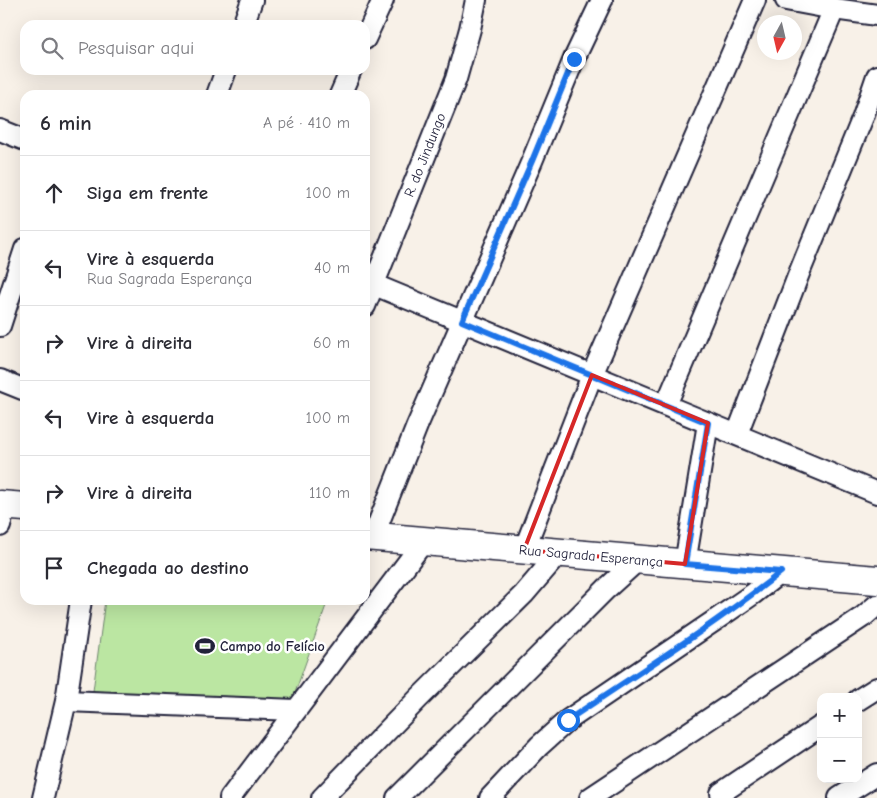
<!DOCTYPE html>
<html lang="pt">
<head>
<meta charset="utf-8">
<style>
	:root { --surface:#fff; --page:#f7f7f7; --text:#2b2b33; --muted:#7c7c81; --line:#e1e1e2 }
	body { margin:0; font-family:"Comic Neue",sans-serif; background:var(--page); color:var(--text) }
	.controls { position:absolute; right:15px; bottom:15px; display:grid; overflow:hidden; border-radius:10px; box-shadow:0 5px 20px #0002 }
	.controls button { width:45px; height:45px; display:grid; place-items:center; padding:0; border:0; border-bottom:1px solid var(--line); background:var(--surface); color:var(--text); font:25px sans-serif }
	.compass { position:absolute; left:757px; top:15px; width:45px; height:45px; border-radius:50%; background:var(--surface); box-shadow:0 5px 20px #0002; rotate:188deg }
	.stop { position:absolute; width:15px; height:15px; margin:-11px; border:4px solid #1a73e8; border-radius:50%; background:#fff }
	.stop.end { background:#1a73e8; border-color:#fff; box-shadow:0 1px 5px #0008 }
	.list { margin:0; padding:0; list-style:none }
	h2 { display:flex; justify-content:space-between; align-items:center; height:65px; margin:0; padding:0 20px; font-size:21px }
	h2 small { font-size:16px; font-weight:400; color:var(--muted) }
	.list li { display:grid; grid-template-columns:32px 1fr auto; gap:15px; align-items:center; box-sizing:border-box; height:75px; padding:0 20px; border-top:1px solid var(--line) }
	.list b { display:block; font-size:19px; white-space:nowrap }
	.list p { margin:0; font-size:16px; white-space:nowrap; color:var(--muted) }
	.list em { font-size:16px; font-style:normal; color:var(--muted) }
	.icon { flex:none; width:28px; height:28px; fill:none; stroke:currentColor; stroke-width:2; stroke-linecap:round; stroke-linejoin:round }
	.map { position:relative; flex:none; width:877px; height:798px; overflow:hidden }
	.search { position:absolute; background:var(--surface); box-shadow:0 5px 20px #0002; left:20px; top:20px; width:350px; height:55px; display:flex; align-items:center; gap:12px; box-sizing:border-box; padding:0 18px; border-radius:15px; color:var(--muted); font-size:19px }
	.panel { position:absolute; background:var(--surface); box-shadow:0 5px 20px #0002; left:20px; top:90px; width:350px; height:515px; border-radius:15px }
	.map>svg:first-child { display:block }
</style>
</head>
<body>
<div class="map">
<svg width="877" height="798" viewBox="0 0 877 798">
	<rect width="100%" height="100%" fill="#f8f1e8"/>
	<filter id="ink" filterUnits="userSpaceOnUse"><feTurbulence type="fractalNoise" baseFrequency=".02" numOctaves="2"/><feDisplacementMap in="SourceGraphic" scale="10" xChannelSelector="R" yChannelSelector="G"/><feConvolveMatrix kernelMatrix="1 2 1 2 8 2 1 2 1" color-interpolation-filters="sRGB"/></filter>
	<g filter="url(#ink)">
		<path fill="#bbe6a2" stroke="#6e846e" d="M 105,600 L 328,600 L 291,704 L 93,691 Z"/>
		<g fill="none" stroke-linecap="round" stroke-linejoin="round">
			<defs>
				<g id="street">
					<path d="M 786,0 L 834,9 L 877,15"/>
					<path d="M 243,25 L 252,0"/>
					<path d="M 365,39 L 383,0"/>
					<path d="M 217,95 L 226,70"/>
					<path d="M 340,95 L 351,70"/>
					<path d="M 0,130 L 25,140"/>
					<path d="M 365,281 L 877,493"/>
					<path d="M 365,306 L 456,79 L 470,29 L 476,0"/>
					<path d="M 0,326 L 25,249"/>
					<path d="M 0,380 L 25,390"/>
					<path d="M 666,405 L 834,9"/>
					<path d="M 737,434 L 800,271 L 863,117 L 877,76"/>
					<path d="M 0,526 L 5,505"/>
					<path d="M 373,537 L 417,426 L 532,161 L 574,59 L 602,0"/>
					<path d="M 524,550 L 592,375 L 755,0"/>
					<path d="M 685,564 L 708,423"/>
					<path d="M 858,700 L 877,688"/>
					<path d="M 66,701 L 296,710"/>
					<path d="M 721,793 L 821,726"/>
					<path d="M 43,798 L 66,701 L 81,600"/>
					<path d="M 230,798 L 424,541"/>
					<path d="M 322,798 L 418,699 L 524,594 L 559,553"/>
					<path d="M 397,798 L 606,589 L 639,559"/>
					<path d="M 490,798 L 539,746 L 568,720 L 714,621 L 753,594 L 781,572"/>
					<path d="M 590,798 L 864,616 L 877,605"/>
					<path d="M 839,798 L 877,774"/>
				</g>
				<g id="secondary">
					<path d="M 0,505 L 25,507"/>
					<path d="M 365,536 L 877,580"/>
				</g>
			</defs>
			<use href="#street" stroke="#22223b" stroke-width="24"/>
			<use href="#secondary" stroke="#22223b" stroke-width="31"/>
			<use href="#street" stroke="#fff" stroke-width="20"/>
			<use href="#secondary" stroke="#fff" stroke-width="28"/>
		</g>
	</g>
	<g fill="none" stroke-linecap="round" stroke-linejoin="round" filter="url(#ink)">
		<path stroke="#1a73e8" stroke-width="6" d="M 568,720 C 639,672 713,626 781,572 L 685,564 L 708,423 L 462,321 L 532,161 L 574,59"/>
	</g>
	<path fill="none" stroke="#d62828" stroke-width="4" stroke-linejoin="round" d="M 592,375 L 708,423 L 685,564 L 524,550 Z"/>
	<defs>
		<symbol id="stadium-bare" viewBox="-9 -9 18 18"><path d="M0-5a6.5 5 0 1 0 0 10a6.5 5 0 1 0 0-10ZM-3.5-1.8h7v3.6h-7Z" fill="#22223b" stroke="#fff" stroke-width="2.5" paint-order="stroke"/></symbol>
	</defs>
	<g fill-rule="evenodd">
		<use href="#stadium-bare" x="191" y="632" width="28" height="28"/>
	</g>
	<g text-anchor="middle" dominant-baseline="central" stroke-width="5" stroke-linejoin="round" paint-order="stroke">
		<g font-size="14" fill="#22223b" stroke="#fff">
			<text transform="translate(425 155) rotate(-68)">R. do Jindungo</text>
			<text transform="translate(591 556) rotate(5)">Rua Sagrada Esperança</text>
		</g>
		<g font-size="14" font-weight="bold" fill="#22223b" stroke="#fff" text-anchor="start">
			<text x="220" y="646">Campo do Felício</text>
		</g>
	</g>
</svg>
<div class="controls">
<button>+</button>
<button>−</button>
</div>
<svg class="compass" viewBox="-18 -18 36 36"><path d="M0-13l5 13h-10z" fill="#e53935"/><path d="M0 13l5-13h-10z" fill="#7c7c81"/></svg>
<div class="stop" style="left:568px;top:720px"></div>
<div class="stop end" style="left:574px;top:59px"></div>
<div class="search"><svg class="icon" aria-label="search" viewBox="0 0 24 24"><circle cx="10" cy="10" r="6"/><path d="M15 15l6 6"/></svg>Pesquisar aqui</div>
<section class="panel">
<h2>6 min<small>A pé · 410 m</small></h2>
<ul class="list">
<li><svg class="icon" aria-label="ahead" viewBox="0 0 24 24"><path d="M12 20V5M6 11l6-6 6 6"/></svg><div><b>Siga em frente</b></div><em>100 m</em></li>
<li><svg class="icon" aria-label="left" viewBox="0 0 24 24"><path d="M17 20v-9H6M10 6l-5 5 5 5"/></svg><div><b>Vire à esquerda</b><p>Rua Sagrada Esperança</p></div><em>40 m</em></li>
<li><svg class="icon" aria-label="right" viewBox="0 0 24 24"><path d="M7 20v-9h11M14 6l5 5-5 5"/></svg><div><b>Vire à direita</b></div><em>60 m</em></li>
<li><svg class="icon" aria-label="left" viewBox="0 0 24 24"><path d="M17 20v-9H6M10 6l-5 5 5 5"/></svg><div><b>Vire à esquerda</b></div><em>100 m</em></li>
<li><svg class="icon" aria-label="right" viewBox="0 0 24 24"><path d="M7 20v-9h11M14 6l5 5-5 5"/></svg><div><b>Vire à direita</b></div><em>110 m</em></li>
<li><svg class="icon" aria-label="arrive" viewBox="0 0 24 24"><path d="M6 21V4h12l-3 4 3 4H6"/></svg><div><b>Chegada ao destino</b></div></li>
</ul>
</section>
</div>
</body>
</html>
